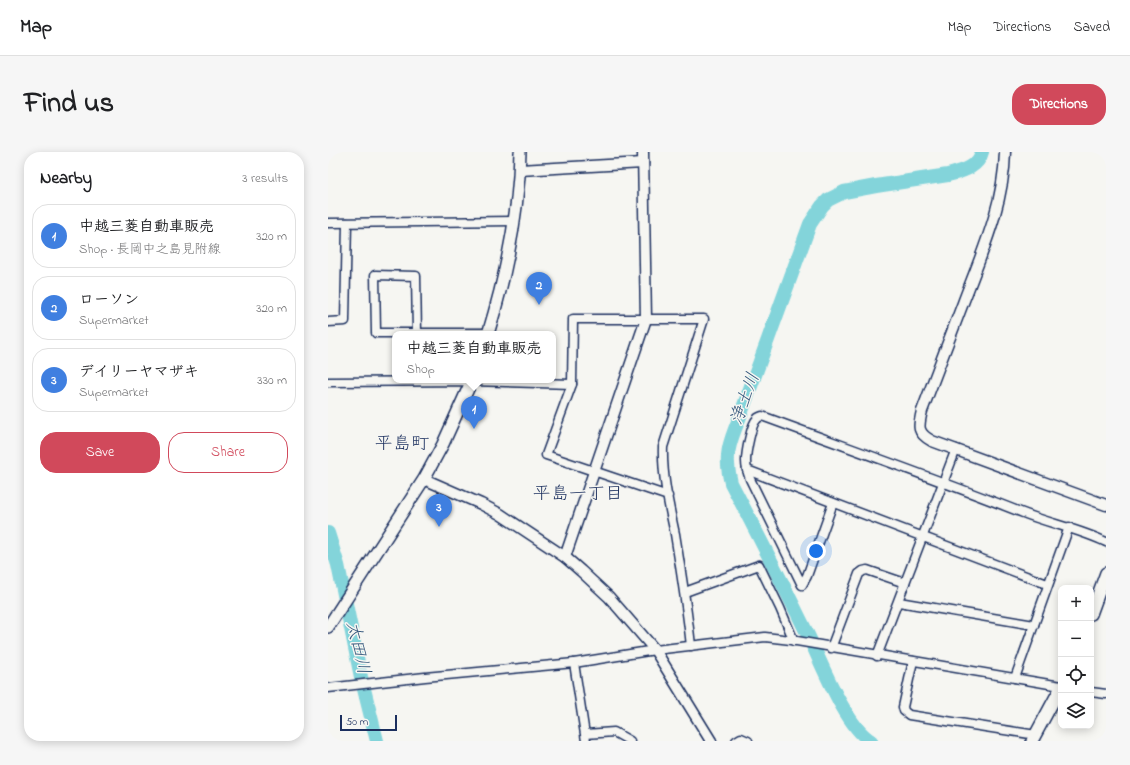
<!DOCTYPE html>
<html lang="en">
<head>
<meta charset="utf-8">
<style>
	:root { --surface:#fff; --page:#f6f6f6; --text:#202124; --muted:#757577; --line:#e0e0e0; --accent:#d1495b }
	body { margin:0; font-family:"Indie Flower","Klee One",sans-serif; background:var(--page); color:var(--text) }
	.controls { position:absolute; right:12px; bottom:12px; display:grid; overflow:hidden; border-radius:8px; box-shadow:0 2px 10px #0003 }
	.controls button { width:36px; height:36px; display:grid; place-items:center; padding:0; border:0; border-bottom:1px solid var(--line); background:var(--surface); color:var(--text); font:20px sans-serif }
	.scale { position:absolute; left:12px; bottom:10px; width:57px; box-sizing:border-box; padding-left:4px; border:2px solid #1b2f5e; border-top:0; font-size:11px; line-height:14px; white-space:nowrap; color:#1b2f5e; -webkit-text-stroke:3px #f6f6f2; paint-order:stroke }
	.you { position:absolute; left:488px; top:399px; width:14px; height:14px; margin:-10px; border:3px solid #fff; border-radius:50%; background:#1a73e8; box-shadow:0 0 0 6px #1a73e833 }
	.badge { display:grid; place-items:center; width:26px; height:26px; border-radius:50%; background:var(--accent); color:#fff; font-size:13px; font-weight:700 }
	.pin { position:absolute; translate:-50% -33px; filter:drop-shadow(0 1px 2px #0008) }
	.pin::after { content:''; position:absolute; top:21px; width:14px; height:12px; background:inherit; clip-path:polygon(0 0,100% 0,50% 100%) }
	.popup { position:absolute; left:64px; top:179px; width:164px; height:52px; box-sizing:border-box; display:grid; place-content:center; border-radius:8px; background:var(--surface); filter:drop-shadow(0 1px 3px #0005); font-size:13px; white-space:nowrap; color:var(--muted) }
	.popup b { font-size:15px; color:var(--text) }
	.popup::after { content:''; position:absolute; left:50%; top:100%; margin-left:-8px; border:8px solid transparent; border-top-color:var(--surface) }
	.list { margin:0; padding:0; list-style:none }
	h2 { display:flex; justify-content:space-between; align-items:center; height:52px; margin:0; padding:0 16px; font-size:17px }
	h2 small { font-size:13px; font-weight:400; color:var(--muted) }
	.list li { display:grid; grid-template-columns:26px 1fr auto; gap:12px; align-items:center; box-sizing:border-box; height:64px; margin:0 8px 8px; padding:0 8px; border:1px solid var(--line); border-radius:16px }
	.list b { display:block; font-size:15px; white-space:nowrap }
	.list p { margin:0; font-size:13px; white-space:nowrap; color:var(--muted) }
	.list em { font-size:13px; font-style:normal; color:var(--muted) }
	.actions { display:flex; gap:8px; padding:12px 16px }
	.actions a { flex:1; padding:9px 0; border:1px solid var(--accent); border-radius:16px; text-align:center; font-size:14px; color:var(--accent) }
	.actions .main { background:var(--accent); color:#fff }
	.icon { flex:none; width:22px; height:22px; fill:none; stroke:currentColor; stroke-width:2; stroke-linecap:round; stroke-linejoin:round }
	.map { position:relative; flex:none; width:778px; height:589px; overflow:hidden; border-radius:16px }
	header { display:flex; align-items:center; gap:24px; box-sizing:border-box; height:56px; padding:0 20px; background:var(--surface); border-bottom:1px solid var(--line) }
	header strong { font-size:19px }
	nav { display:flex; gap:22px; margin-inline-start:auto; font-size:14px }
	.intro { display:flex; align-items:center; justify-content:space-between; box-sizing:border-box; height:96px; padding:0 24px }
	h1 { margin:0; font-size:28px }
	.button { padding:10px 18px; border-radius:16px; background:var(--accent); color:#fff; font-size:14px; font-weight:700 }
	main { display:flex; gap:24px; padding:0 24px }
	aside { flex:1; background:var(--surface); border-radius:16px; box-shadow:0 2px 10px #0003 }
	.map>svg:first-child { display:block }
</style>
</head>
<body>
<header>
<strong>Map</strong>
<nav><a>Map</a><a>Directions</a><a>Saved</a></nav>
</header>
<div class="intro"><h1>Find us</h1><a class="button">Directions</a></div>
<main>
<aside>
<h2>Nearby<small>3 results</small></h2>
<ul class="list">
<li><span class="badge" style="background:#3f7fe0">1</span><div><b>中越三菱自動車販売</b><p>Shop · 長岡中之島見附線</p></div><em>320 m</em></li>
<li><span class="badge" style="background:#3f7fe0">2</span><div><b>ローソン</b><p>Supermarket</p></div><em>320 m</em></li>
<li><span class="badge" style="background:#3f7fe0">3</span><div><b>デイリーヤマザキ</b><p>Supermarket</p></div><em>330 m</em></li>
</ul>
<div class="actions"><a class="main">Save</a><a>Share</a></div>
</aside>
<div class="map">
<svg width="778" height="589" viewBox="0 0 778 589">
	<rect width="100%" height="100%" fill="#f6f6f2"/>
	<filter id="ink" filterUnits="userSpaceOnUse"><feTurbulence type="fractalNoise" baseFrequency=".025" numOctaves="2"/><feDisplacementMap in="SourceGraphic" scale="8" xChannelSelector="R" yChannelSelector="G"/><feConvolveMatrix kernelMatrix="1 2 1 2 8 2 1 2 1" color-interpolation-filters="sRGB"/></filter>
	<g filter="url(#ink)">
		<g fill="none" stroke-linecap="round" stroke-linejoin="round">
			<g stroke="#83d4da" stroke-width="14">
				<path d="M 0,381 L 10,413 L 33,525 L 49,589"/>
				<path d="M 543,589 C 518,575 493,510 480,483 C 455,432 429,381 403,331 C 396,305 401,291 411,267 L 482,72 L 494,54 L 500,48 L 516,40 L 548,34 L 620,23 C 634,19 650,16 654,0"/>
			</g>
			<defs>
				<g id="minor">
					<path d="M 0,71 L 187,69"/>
					<path d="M 0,170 L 17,169 L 19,71"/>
					<path d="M 89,181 L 88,124 L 47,123 L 48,181 L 161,181"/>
					<path d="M 0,230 L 143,229 L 244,232"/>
					<path d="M 419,318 L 719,432"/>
					<path d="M 340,344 L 218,303 L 244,232 L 245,167 L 376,167 L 335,295 C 334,324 341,354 347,382 C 353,419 359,456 363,494"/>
					<path d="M 505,351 L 479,424 L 474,433 L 422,327 C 420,322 418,315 418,309 C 418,301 423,272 429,267 C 430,265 432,265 434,264 C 521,296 609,327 695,361 C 723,372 751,377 778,390"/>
					<path d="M 357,440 L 431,413 L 452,456 L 466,489"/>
					<path d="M 571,450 L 706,473"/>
					<path d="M 503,496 L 531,422 L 535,419 L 539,418 L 577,431"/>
					<path d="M 549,504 L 628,297"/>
					<path d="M 585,509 L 575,555 L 576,559 L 581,563 L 708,583"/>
					<path d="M 246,511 L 258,589"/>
					<path d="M 687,526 L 741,375"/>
					<path d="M 0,536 L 97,525 L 246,511 L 327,498 L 437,485 L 463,488 L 733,534"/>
					<path d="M 763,540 L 778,542"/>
					<path d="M 258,582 L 286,580 L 302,589"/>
					<path d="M 408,589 L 413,586 L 420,589"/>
				</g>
				<g id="tertiary">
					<path d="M 677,0 C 676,53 653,103 635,151 C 621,187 608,223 594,259 C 590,275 589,281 604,289 L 778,353"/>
					<path d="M 192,18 L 315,11"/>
					<path d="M 96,327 L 153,352 L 172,362 L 237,405 L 253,419 L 281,445 L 327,498 L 383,589"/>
					<path d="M 237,405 L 318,167 L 315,0"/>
				</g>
				<g id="secondary">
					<path d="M 160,182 C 178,123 191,62 192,0"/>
					<path d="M 763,462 L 778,421"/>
					<path d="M 0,475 L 96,327 L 115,292 L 144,228"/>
					<path d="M 704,589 L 733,535"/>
				</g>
			</defs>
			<use href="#minor" stroke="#1b2f5e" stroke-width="11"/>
			<use href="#tertiary" stroke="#1b2f5e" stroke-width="13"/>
			<use href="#secondary" stroke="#1b2f5e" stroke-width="14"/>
			<use href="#minor" stroke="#f6f6f2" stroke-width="8"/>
			<use href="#tertiary" stroke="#f6f6f2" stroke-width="10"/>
			<use href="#secondary" stroke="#f6f6f2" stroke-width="11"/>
		</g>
	</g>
	<g text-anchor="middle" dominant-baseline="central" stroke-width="3" stroke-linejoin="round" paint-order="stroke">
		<g font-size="18" font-style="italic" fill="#35587d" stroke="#f6f6f2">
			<text transform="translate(418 247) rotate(-70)">浄土川</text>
			<text transform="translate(29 496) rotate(77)">太田川</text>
		</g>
		<g font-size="18" fill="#1b2f5e" stroke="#f6f6f2">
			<text x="74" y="293">平島町</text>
			<text x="250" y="343">平島一丁目</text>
		</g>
	</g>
</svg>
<div class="controls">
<button>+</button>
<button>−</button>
<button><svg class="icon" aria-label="locate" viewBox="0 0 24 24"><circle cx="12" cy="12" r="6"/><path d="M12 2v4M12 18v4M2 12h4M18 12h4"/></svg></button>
<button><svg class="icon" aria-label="layers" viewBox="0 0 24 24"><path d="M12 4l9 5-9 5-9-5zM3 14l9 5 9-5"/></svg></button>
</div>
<div class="scale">50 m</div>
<div class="you"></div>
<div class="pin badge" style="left:146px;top:277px;background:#3f7fe0">1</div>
<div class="popup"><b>中越三菱自動車販売</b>Shop</div>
<div class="pin badge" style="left:211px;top:153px;background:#3f7fe0">2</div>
<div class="pin badge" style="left:111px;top:375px;background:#3f7fe0">3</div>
</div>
</main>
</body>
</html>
